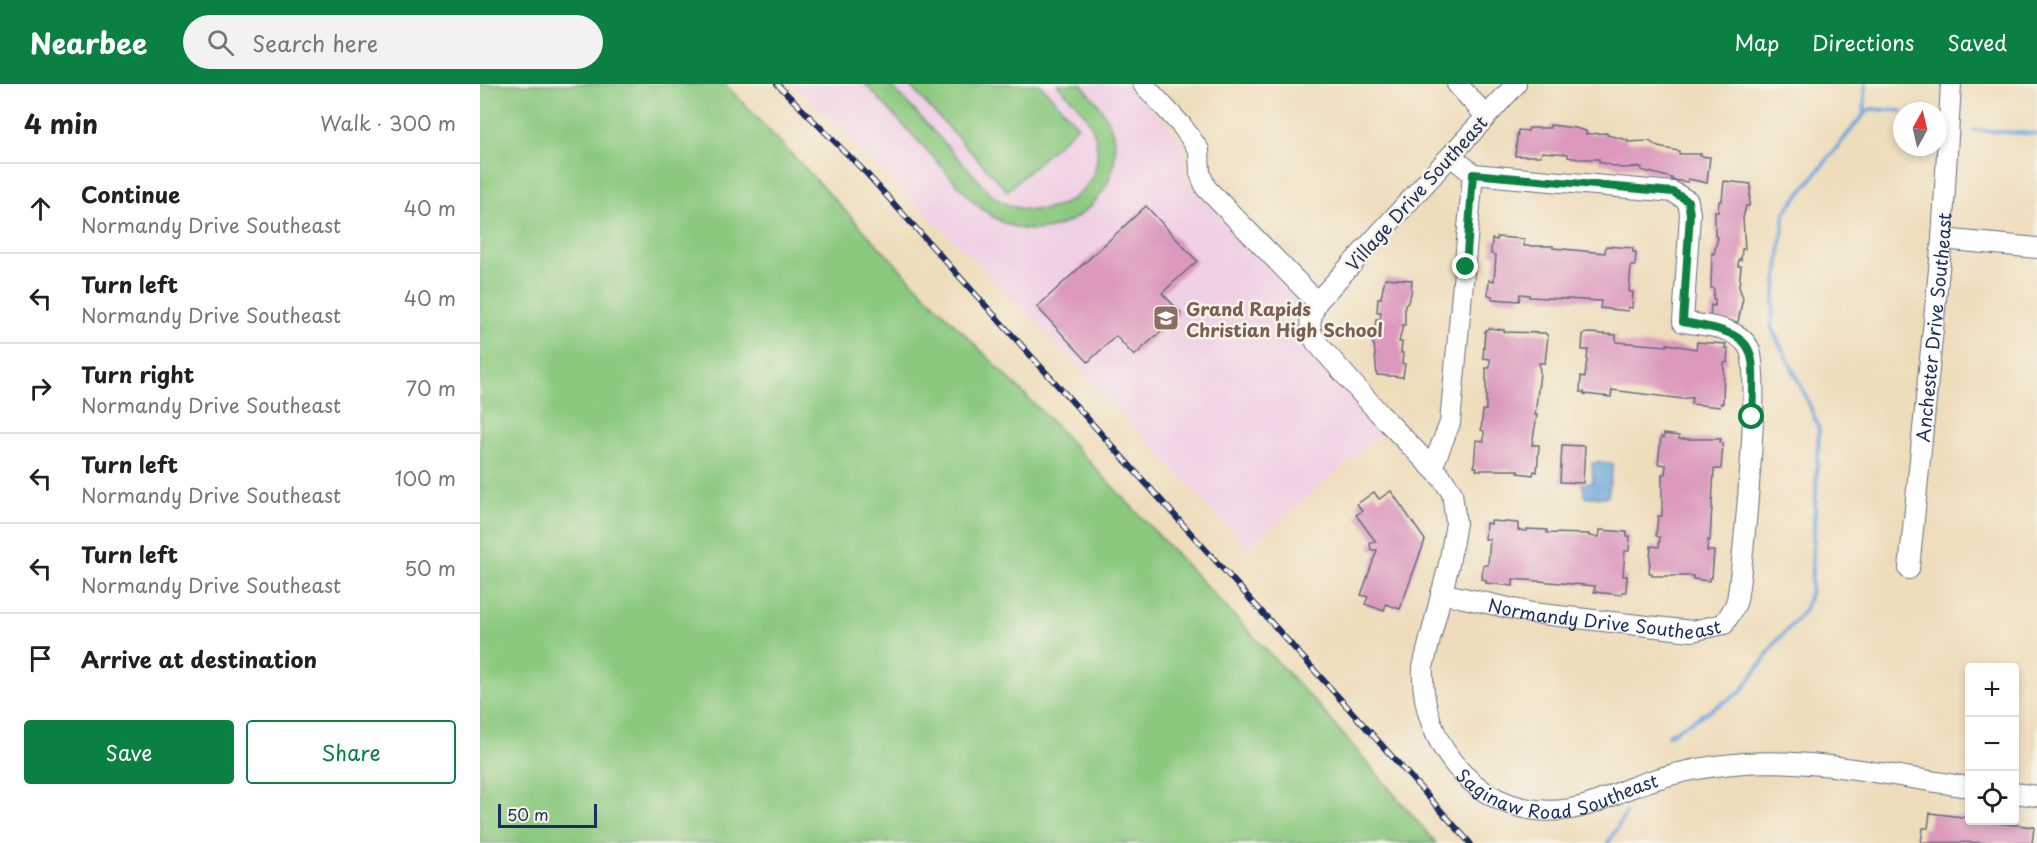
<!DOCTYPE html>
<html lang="en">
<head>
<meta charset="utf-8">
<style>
	:root { --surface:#fff; --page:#f2f2f2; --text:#202124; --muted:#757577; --line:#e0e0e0; --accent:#0b8043 }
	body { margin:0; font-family:"Playpen Sans",sans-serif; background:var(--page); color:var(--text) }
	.controls { position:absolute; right:18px; bottom:18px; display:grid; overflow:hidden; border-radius:6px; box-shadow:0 3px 9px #0003 }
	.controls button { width:54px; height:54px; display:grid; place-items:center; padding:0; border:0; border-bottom:2px solid var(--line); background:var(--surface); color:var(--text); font:30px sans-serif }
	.compass { position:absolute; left:1413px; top:18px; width:54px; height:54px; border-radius:50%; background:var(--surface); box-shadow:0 3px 9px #0003; rotate:8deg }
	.scale { position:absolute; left:18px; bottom:15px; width:99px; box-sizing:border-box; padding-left:6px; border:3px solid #1b2f5e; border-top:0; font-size:16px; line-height:21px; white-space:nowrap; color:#1b2f5e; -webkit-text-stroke:4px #f7f3e8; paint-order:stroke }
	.stop { position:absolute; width:18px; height:18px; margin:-14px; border:4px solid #0b8043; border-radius:50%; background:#fff }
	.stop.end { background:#0b8043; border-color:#fff; box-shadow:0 2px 6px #0008 }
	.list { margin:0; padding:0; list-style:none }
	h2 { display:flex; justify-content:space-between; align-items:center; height:78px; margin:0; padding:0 24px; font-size:26px }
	h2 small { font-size:20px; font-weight:400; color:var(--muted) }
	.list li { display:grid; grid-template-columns:39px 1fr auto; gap:18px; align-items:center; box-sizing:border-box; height:90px; padding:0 24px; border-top:2px solid var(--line) }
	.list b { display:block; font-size:22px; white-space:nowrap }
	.list p { margin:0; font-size:20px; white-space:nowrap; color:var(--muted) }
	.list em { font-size:20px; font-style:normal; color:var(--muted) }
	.actions { display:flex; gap:12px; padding:18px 24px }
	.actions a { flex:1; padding:14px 0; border:2px solid var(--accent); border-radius:6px; text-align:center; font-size:21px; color:var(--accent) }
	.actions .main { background:var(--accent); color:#fff }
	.icon { flex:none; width:33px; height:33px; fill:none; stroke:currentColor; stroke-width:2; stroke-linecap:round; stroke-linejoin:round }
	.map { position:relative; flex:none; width:1557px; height:759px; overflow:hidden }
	header { display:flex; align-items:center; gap:36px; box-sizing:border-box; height:84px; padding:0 30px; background:var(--accent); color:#fff }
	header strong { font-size:28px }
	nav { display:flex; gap:33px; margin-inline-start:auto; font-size:21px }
	.search { width:420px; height:54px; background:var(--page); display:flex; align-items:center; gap:15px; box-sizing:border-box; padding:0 21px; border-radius:33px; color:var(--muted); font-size:22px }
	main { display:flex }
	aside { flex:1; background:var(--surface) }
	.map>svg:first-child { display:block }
</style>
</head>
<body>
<header>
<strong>Nearbee</strong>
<div class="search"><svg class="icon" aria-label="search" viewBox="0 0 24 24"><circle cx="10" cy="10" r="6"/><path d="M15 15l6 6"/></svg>Search here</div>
<nav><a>Map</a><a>Directions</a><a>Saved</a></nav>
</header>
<main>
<aside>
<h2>4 min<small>Walk · 300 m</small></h2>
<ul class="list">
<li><svg class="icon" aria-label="ahead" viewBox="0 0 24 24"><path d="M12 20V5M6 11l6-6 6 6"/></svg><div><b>Continue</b><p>Normandy Drive Southeast</p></div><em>40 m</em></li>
<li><svg class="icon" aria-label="left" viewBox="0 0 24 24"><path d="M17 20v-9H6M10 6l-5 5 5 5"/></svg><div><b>Turn left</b><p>Normandy Drive Southeast</p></div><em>40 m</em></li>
<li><svg class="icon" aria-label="right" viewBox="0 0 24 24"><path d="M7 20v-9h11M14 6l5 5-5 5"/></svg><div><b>Turn right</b><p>Normandy Drive Southeast</p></div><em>70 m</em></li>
<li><svg class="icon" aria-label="left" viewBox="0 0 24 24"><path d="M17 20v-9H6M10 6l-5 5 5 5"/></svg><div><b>Turn left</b><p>Normandy Drive Southeast</p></div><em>100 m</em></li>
<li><svg class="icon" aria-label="left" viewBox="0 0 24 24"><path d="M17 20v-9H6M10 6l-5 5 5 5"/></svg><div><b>Turn left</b><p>Normandy Drive Southeast</p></div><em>50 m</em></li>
<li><svg class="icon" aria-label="arrive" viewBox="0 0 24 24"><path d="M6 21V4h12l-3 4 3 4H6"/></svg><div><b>Arrive at destination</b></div></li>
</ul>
<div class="actions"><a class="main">Save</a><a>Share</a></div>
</aside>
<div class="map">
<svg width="1557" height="759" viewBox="0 0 1557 759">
	<rect width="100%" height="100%" fill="#f7f3e8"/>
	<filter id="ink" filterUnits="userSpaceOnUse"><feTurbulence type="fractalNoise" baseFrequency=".0167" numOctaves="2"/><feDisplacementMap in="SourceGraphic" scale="12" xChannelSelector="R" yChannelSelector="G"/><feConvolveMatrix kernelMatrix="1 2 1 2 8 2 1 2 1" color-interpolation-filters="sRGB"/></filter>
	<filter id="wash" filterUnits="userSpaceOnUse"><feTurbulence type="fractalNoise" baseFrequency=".008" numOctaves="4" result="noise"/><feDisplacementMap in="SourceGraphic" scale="24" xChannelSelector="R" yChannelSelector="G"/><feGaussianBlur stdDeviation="1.35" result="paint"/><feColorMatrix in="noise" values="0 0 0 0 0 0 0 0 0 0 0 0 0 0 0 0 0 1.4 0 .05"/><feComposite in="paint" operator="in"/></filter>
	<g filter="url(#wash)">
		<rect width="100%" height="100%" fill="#edb"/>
		<path fill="#f0d0e5" d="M 313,0 L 648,0 L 705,60 L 705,91 L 709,100 L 817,214 L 824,261 L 904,347 L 767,464 L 539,220 Z"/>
		<g fill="#8bc97f" stroke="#537c6e" stroke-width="1.5">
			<path d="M 0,0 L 245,0 L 432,197 L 571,337 L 837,620 L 956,759 L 0,759 Z"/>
			<path d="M 385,0 L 410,0 L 513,112 C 559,147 631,113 615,52 C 609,30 592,16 577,0 L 601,0 C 615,15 627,30 633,50 C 647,106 587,161 532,142 C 499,131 477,99 454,74 C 431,49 408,25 385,0 Z"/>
			<path d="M 428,0 L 560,0 L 598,42 L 527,107 Z"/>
		</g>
		<path fill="#6ea4db" stroke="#446a9c" stroke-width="1.5" d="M 1118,377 L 1133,380 L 1128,413 L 1105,413 L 1102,400 L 1113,398 L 1112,379 L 1117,379 Z"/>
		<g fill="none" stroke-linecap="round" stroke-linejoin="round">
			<g stroke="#6ea4db" stroke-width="4">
				<path d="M 1384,30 L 1391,25 L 1422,27"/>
				<path d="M 1493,46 L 1557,50"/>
				<path d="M 1188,651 L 1261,608 L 1296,558 L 1325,526 L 1331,506 L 1339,345 L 1325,310 L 1291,243 L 1305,128 L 1384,30 L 1386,0"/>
				<path d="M 1128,759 L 1146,729"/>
			</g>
		</g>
		<g id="blocks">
			<g fill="#dc99bd">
				<path d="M 1070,41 L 1095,44 L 1106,47 L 1106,50 L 1127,49 L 1127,51 L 1148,56 L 1147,58 L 1169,57 L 1178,63 L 1199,67 L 1199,70 L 1221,70 L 1220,72 L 1230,73 L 1227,99 L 1208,95 L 1208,98 L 1192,96 L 1192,94 L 1161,86 L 1162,83 L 1141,84 L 1119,78 L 1119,75 L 1099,75 L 1088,73 L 1088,70 L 1062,68 L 1061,72 L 1035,72 L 1038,46 L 1048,47 L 1049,44 L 1070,44 Z"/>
				<path d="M 1244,97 L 1271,100 L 1269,122 L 1266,122 L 1263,134 L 1265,165 L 1262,165 L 1261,176 L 1259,175 L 1258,182 L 1261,182 L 1259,203 L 1263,214 L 1258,238 L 1230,235 L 1231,221 L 1235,222 L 1235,215 L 1233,215 L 1234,205 L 1231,204 L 1232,169 L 1234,170 L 1238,153 L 1235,152 L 1235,127 L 1238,128 L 1239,117 L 1242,117 Z"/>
				<path d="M 666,122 L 717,177 L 682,209 L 701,229 L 654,272 L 636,252 L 608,278 L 557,223 Z"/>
				<path d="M 1017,153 L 1044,155 L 1044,162 L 1073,162 L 1073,164 L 1125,169 L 1126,162 L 1153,164 L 1153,168 L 1156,168 L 1155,182 L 1151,182 L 1149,208 L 1153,208 L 1152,224 L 1148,223 L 1148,227 L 1120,224 L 1121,217 L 1049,213 L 1049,211 L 1040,210 L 1039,217 L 1012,215 L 1012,212 L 1008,211 L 1009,196 L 1014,197 L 1016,171 L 1011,170 L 1012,155 L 1017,156 Z"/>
				<path d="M 905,194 L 932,196 L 931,210 L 927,220 L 925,220 L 925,241 L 923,241 L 919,258 L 922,258 L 921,269 L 923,269 L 922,279 L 925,280 L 923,293 L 897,291 L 894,260 L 892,259 L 893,245 L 895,245 L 896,235 L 900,235 L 901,228 L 897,228 L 898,214 L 901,214 Z"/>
				<path d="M 1009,244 L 1024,246 L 1024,248 L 1065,249 L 1068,252 L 1065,279 L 1059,279 L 1060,289 L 1055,331 L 1057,331 L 1052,361 L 1059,361 L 1057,388 L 1054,387 L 1053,391 L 1038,389 L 1038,386 L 996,386 L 997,383 L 994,383 L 996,356 L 1004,357 L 1004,347 L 1001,346 L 1003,326 L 1006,326 L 1006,284 L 1010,284 L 1010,275 L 1003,274 L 1005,247 Z"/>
				<path d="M 1109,249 L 1136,251 L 1136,258 L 1187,262 L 1187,260 L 1216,265 L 1217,258 L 1246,260 L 1245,264 L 1248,264 L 1247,279 L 1244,279 L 1243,320 L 1241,319 L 1240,323 L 1211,320 L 1212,313 L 1203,315 L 1132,306 L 1131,313 L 1104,310 L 1104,308 L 1100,308 L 1101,292 L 1105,293 L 1108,266 L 1102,266 L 1103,250 Z"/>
				<path d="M 1184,350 L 1199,352 L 1199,355 L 1241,355 L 1240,358 L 1243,359 L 1241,385 L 1234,385 L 1230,457 L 1228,456 L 1227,467 L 1234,467 L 1232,494 L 1229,494 L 1229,497 L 1213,495 L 1213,492 L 1172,492 L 1172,489 L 1169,489 L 1171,462 L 1179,463 L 1180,453 L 1176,452 L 1178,432 L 1182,432 L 1182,390 L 1185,390 L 1186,381 L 1178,380 L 1181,353 L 1184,354 Z"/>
				<path d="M 1082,361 L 1105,362 L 1103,399 L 1080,398 Z"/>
				<path d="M 911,407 L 945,456 L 920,525 L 906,520 L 904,527 L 885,520 L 888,513 L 881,511 L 897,466 L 891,466 L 890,459 L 896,458 L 876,431 L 882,427 L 877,420 L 894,408 L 899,415 Z"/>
				<path d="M 1011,437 L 1038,439 L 1038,446 L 1047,447 L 1047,445 L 1067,446 L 1067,449 L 1109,450 L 1109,452 L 1119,453 L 1120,446 L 1147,448 L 1147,452 L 1150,452 L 1149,467 L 1145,467 L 1143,492 L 1147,492 L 1146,508 L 1142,508 L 1142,511 L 1114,508 L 1115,502 L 1033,495 L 1033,502 L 1006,499 L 1006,496 L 1002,495 L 1003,481 L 1008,481 L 1010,455 L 1005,455 L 1006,439 L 1011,440 Z"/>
				<path d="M 1450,729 L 1490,734 L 1490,736 L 1554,743 L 1552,759 L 1441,758 L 1443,744 L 1448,744 Z"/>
			</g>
		</g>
	</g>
	<g filter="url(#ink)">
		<use href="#blocks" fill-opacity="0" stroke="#656c7f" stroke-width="1.5"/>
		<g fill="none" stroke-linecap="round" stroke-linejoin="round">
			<defs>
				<g id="minor">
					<path d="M 663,0 L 702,42 L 719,66 L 720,89 L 726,104 L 837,218"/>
					<path d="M 977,0 L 1006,32"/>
					<path id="s1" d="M 1036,0 L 837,218 C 830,234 827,243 836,258 L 898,328 L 962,394 L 972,409 L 976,439 L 969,480 L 943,583 C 939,664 1004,739 1090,725 C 1112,722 1130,712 1150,704 C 1186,690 1225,682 1264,679 C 1339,674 1416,693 1490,703"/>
					<path d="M 1462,155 L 1557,164"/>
					<path d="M 952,384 L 970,339 L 993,90 L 971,72"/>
					<path id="s2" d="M 1429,485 L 1462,155 L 1471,0"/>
					<path id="s3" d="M 961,509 L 1052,529 L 1212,547 L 1244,540 C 1248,533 1255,524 1257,516 C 1263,480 1282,289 1269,264 C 1257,242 1225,242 1203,238 L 1210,130 L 1208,117 L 1193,108 L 993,90"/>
					<path d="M 1534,709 L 1557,712"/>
				</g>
			</defs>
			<use href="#minor" stroke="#656c7f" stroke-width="22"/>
			<use href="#minor" stroke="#fff" stroke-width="20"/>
			<defs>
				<path id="rail" d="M 297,0 L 387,90 L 990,759"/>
			</defs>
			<use href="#rail" stroke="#1b2f5e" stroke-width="6"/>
			<use href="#rail" stroke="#f7f3e8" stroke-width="4" stroke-dasharray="11" stroke-linecap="butt"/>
		</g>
	</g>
	<g fill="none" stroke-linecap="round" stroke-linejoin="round" filter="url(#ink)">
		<path stroke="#0b8043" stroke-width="8" d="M 986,183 L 993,90 L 1193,108 L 1208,117 L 1210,130 L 1203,238 C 1279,251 1275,259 1272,333"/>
	</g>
	<defs>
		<symbol id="school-square" viewBox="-11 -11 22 22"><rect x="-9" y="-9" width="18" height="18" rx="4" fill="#8d6e63" stroke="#f7f3e8"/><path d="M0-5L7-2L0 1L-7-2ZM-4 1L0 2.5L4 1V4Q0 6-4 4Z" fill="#fff"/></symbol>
	</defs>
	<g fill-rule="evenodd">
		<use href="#school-square" x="671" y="219" width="30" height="30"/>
	</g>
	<g text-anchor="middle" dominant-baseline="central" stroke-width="5" stroke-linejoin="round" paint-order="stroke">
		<g font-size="18" fill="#1b2f5e" stroke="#f7f3e8">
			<text transform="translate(936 109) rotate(-48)">Village Drive Southeast</text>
			<text stroke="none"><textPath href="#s2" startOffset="243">Anchester Drive Southeast</textPath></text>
			<text stroke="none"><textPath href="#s3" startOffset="166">Normandy Drive Southeast</textPath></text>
			<text stroke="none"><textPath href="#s1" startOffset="939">Saginaw Road Southeast</textPath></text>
		</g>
		<g font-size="18" font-weight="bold" fill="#785e54" stroke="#f7f3e8" text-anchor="start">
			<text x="706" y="224">Grand Rapids<tspan x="706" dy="21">Christian High School</tspan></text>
		</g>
	</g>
</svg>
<div class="controls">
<button>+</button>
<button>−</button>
<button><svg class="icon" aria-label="locate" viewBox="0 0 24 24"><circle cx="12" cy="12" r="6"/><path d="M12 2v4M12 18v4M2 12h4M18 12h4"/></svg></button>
</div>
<svg class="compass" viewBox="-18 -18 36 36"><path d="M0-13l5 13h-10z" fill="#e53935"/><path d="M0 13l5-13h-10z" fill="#757577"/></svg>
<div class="scale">50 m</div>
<div class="stop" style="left:1272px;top:333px"></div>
<div class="stop end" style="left:986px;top:183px"></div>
</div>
</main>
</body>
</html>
